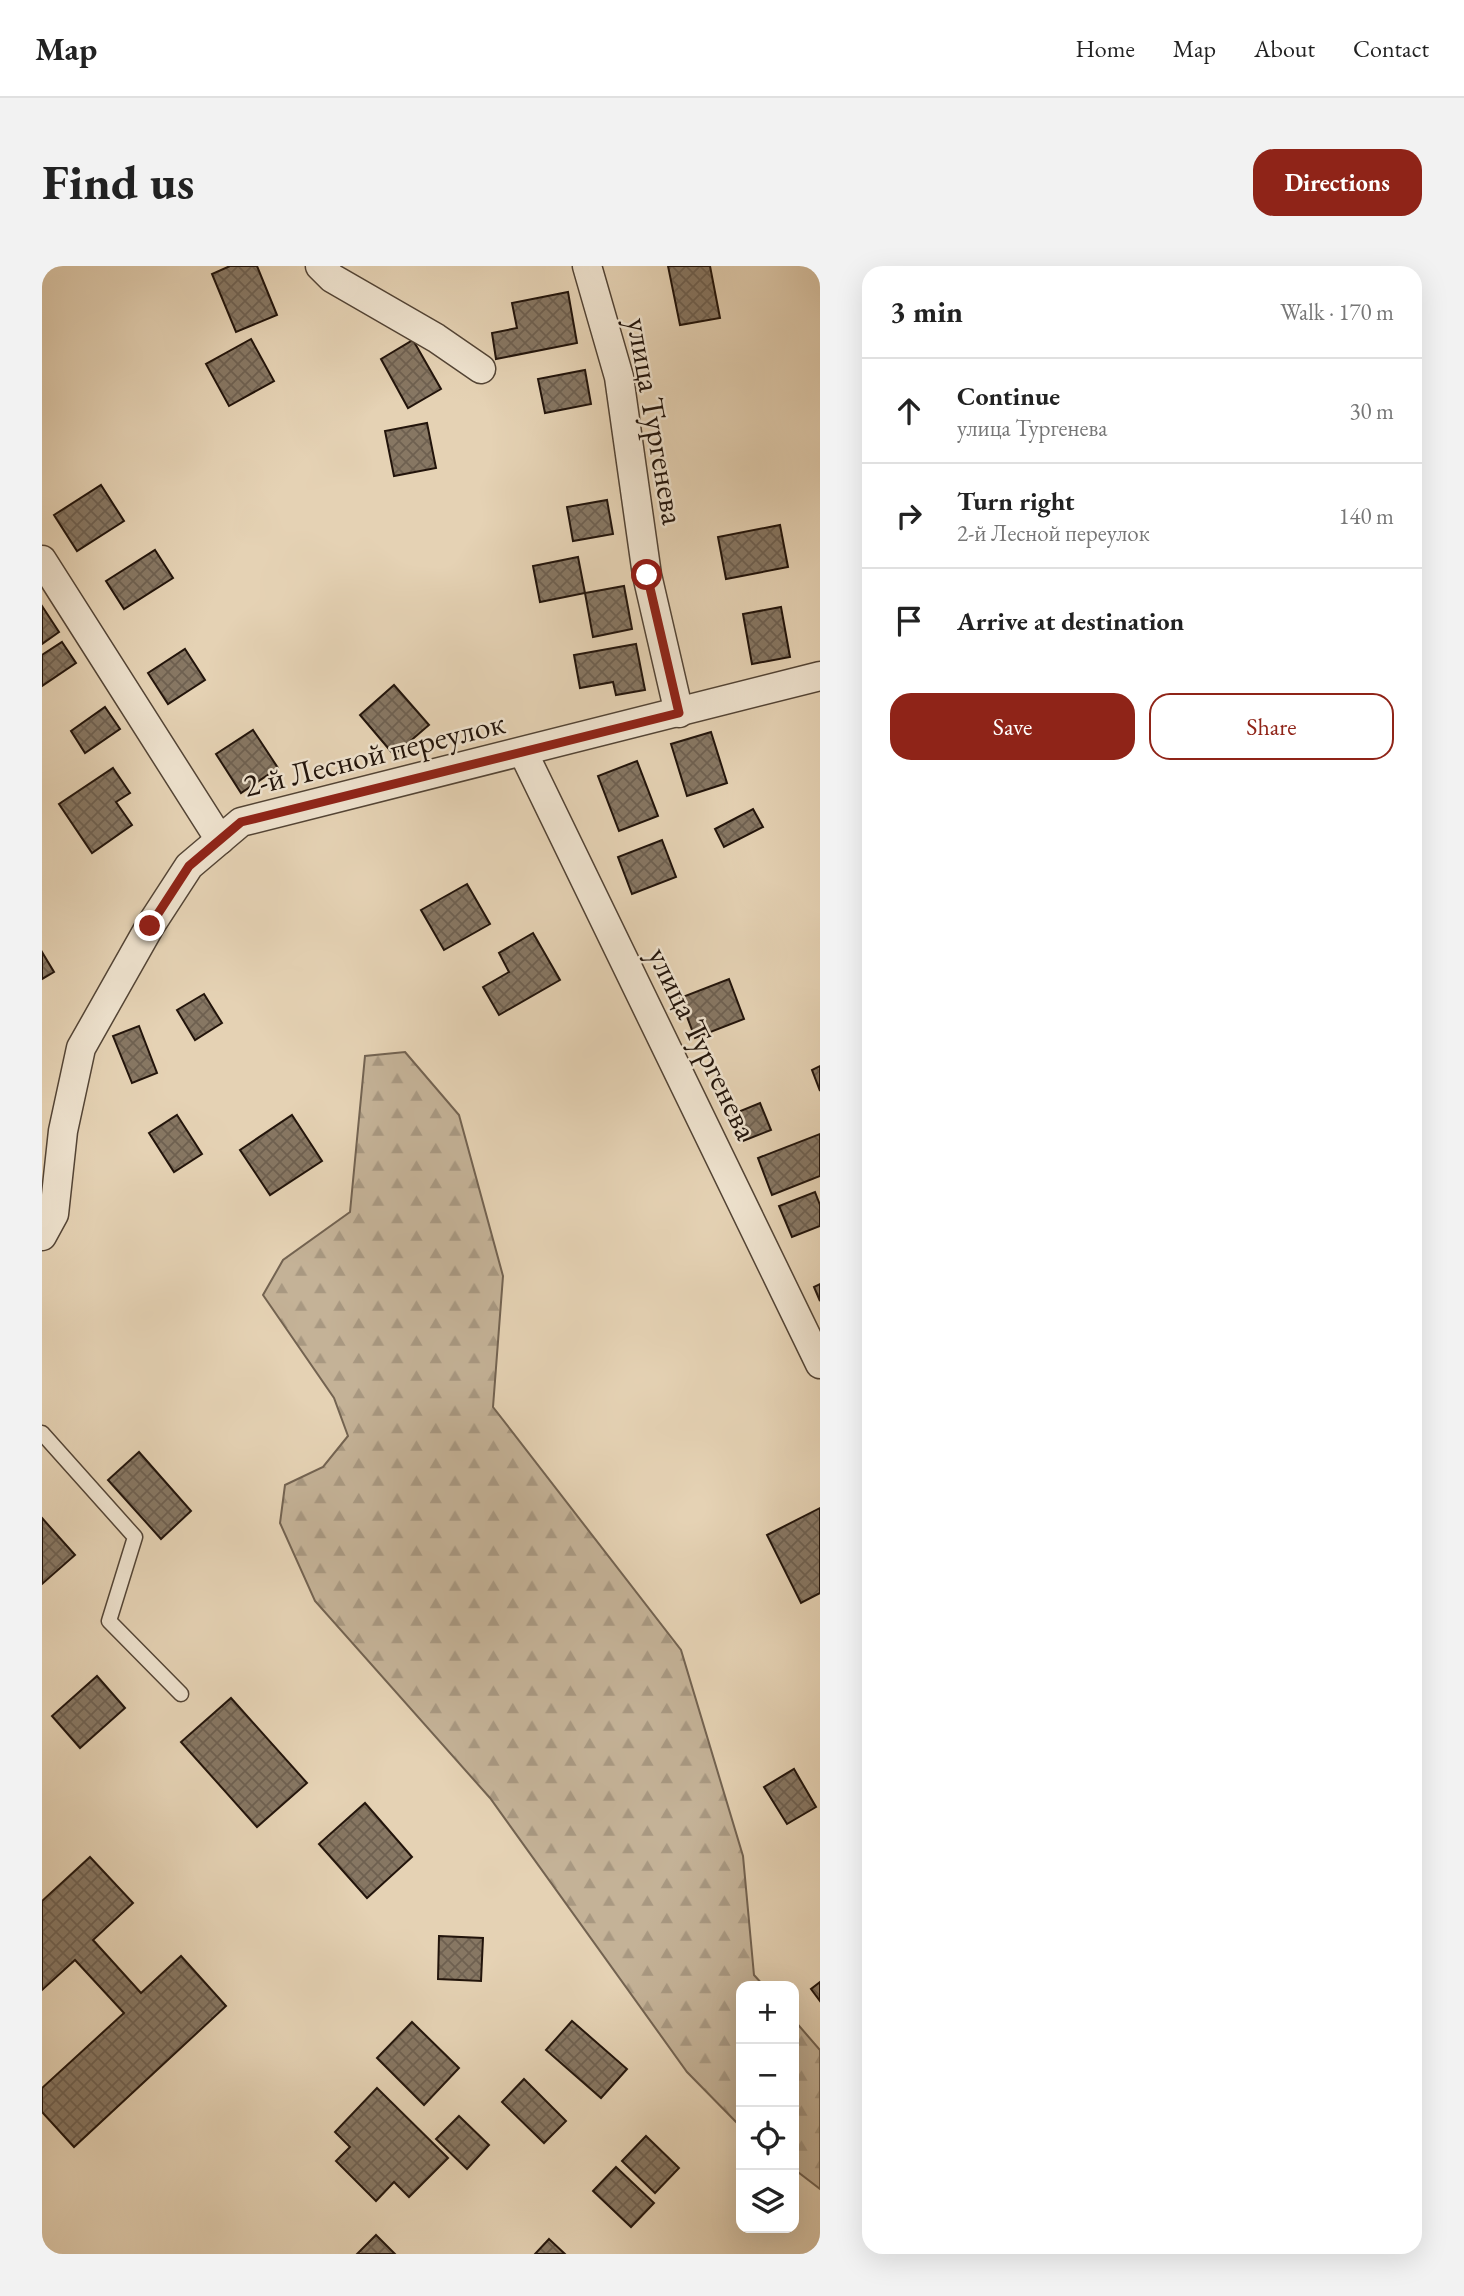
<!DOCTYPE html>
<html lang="en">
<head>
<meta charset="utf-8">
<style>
	:root { --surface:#fff; --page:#f2f2f2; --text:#222; --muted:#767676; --line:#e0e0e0; --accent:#8f2418 }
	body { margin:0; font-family:"EB Garamond",serif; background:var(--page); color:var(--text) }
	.controls { position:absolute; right:21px; bottom:21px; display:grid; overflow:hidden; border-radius:14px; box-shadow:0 7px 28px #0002 }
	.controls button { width:63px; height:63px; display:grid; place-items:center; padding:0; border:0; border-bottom:2px solid var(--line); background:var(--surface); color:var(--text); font:35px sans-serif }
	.stop { position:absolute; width:21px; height:21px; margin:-16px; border:5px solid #8f2418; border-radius:50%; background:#fff }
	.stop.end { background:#8f2418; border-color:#fff; box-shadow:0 2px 7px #0008 }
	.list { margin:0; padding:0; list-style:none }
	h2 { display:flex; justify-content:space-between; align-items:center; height:91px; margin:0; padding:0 28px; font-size:30px }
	h2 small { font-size:23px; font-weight:400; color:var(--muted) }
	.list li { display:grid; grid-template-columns:46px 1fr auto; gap:21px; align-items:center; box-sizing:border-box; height:105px; padding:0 28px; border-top:2px solid var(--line) }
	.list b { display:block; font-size:26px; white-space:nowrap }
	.list p { margin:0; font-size:23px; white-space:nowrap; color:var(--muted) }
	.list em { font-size:23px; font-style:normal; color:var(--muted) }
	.actions { display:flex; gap:14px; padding:21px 28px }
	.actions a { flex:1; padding:16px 0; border:2px solid var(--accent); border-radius:21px; text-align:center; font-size:24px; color:var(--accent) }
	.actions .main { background:var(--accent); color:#fff }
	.icon { flex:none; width:38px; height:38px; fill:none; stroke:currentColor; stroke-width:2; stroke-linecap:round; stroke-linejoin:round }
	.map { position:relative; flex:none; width:778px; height:1988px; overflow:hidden; border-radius:21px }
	header { display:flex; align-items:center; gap:42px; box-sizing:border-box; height:98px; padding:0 35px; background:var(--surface); border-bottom:2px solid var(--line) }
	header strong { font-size:33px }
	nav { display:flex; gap:38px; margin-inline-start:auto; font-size:24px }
	.intro { display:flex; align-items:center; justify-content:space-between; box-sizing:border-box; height:168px; padding:0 42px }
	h1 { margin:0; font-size:49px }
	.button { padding:18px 32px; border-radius:21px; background:var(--accent); color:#fff; font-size:24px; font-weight:700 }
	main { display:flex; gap:42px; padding:0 42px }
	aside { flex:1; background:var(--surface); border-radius:21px; box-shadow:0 7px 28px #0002 }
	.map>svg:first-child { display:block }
</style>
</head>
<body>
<header>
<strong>Map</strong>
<nav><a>Home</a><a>Map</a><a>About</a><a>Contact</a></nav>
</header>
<div class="intro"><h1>Find us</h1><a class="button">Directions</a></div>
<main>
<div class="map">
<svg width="778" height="1988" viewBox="0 0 778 1988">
	<defs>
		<pattern id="forest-firs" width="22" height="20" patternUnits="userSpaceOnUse" patternTransform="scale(1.75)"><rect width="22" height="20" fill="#c4b297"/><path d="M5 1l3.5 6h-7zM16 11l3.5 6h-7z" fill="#a89881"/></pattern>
		<pattern id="building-cross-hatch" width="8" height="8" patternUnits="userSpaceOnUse" patternTransform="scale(1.75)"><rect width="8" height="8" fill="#877763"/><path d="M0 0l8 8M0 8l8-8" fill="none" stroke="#6e6050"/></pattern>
	</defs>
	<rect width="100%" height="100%" fill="#e5d2b4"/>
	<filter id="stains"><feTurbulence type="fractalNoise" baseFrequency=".00286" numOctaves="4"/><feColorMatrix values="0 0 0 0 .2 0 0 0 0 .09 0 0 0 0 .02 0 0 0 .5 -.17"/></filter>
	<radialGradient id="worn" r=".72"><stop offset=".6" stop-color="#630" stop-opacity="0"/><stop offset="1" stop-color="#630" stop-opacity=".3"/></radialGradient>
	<g fill="url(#forest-firs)" stroke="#736351" stroke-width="2">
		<path d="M 363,786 L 417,849 L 461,1010 L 451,1141 L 639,1384 L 701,1590 L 712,1709 L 722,1720 L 699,1720 L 699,1861 L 645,1806 L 448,1532 L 273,1335 L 238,1257 L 243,1219 L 281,1201 L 306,1170 L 292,1132 L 221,1029 L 241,994 L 308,946 L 323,790 Z"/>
		<path d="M 752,1754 L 778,1784 L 778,1923 L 752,1903 Z"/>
	</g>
	<g fill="url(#building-cross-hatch)" stroke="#22140b" stroke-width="2">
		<path d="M 188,0 L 215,0 L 235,49 L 194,66 L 170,8 Z"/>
		<path d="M 626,0 L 668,0 L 678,52 L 638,59 Z"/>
		<path d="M 526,26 L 535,77 L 454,93 L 450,67 L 475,62 L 470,37 Z"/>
		<path d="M 209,73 L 232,115 L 187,140 L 164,98 Z"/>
		<path d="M 371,74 L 399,123 L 366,142 L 339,93 Z"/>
		<path d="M 543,104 L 549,138 L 503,147 L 496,113 Z"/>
		<path d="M 385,157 L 394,202 L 352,210 L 343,165 Z"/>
		<path d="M 59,219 L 82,255 L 35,285 L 12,249 Z"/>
		<path d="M 565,234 L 571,268 L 531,275 L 525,241 Z"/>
		<path d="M 738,259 L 746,301 L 684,313 L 676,271 Z"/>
		<path d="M 113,284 L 131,312 L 82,343 L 64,315 Z"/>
		<path d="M 536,291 L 543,327 L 498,336 L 491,300 Z"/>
		<path d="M 582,320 L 590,363 L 551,371 L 543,327 Z"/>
		<path d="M 0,340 L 17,366 L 0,378 Z"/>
		<path d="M 739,341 L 748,391 L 710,398 L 701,348 Z"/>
		<path d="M 20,376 L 34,397 L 0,420 L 0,389 Z"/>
		<path d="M 594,378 L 603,424 L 574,429 L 571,416 L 538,422 L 532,389 Z"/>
		<path d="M 143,383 L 163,414 L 126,438 L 106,407 Z"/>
		<path d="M 352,419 L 387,459 L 352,489 L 318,449 Z"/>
		<path d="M 63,441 L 78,463 L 43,487 L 29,465 Z"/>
		<path d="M 211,464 L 236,502 L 199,527 L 174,488 Z"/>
		<path d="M 669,466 L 685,517 L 645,530 L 629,478 Z"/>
		<path d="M 595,495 L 616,550 L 577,565 L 556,510 Z"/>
		<path d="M 71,502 L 88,527 L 74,536 L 90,559 L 50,587 L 17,538 Z"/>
		<path d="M 711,543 L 721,561 L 682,581 L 673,563 Z"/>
		<path d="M 620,574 L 634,611 L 590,628 L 576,591 Z"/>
		<path d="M 425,618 L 448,658 L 402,684 L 379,644 Z"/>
		<path d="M 491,667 L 518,714 L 457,749 L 441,721 L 467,706 L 457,687 Z"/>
		<path d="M 0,686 L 12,706 L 0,713 Z"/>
		<path d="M 687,713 L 702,753 L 653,772 L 638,732 Z"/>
		<path d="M 162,728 L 180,757 L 153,774 L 135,744 Z"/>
		<path d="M 97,760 L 115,807 L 90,817 L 71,770 Z"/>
		<path d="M 778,800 L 778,825 L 770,804 Z"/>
		<path d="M 718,837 L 729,864 L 701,875 L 691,848 Z"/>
		<path d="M 135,849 L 160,888 L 132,906 L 107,867 Z"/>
		<path d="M 250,849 L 280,895 L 228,929 L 198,884 Z"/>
		<path d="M 778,868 L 778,910 L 730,929 L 716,892 Z"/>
		<path d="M 773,926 L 778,939 L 778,960 L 750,971 L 737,940 Z"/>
		<path d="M 778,1018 L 778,1035 L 772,1021 Z"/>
		<path d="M 97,1186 L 149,1245 L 119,1273 L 66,1214 Z"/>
		<path d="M 778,1242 L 778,1327 L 759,1337 L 725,1269 Z"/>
		<path d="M 0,1252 L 33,1289 L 0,1318 Z"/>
		<path d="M 55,1410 L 83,1442 L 38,1482 L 10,1450 Z"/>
		<path d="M 189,1432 L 265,1517 L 215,1561 L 139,1476 Z"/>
		<path d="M 752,1503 L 774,1541 L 745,1558 L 722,1521 Z"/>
		<path d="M 323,1537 L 370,1591 L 325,1632 L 277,1578 Z"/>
		<path d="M 48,1591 L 91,1637 L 51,1674 L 99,1727 L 139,1690 L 184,1740 L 32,1881 L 0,1846 L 0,1822 L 82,1747 L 33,1694 L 0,1724 L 0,1635 Z"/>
		<path d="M 397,1670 L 441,1672 L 439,1715 L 396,1713 Z"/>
		<path d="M 778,1716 L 778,1735 L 769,1723 Z"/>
		<path d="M 530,1755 L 585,1803 L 559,1832 L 504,1784 Z"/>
		<path d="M 370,1756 L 417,1802 L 382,1839 L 335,1792 Z"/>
		<path d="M 482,1813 L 524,1855 L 502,1877 L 460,1836 Z"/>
		<path d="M 335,1822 L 406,1892 L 367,1931 L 352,1916 L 334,1935 L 294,1895 L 308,1881 L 293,1866 Z"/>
		<path d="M 417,1850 L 447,1879 L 425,1903 L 394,1873 Z"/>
		<path d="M 604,1870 L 637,1902 L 613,1927 L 580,1895 Z"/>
		<path d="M 574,1901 L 612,1937 L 589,1961 L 551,1925 Z"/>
		<path d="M 334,1969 L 353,1988 L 315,1988 Z"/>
		<path d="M 507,1973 L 523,1988 L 493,1988 Z"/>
	</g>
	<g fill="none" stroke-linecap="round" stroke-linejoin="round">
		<defs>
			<path id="lane" d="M 0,1167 L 93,1271 L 67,1355 L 139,1428"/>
			<g id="street">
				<path d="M 278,0 L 290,12 L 394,72 L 439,103"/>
				<path d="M 545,0 L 577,111 L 605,309 L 637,447"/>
				<path d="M 0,294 L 178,574"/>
				<path d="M 481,486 L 778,1098"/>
				<path d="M 0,970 L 12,948 L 21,865 L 39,782 L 108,660 L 147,600 L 199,556 L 778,410"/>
			</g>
		</defs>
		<use href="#lane" stroke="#534435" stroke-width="17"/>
		<use href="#street" stroke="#534435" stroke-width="31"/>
		<use href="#lane" stroke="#eee2ce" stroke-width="14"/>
		<use href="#street" stroke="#eee2ce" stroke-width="28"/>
	</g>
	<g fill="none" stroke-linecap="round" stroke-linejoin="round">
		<path stroke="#8f2418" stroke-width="9" d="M 108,660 L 147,600 L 199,556 L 637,447 L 605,309"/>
	</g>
	<g text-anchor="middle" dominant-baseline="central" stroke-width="5" stroke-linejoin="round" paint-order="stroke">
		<g font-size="32" fill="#22140b" stroke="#eee2ce">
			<text transform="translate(614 155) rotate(80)">улица Тургенева</text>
			<text transform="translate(332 488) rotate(-14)">2-й Лесной переулок</text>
			<text transform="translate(661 777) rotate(64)">улица Тургенева</text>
		</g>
	</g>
	<rect width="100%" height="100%" filter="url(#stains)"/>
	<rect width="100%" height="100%" fill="url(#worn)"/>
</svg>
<div class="controls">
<button>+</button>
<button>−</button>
<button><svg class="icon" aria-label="locate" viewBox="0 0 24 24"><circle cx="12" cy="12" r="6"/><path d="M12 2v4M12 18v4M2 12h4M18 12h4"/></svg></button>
<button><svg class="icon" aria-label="layers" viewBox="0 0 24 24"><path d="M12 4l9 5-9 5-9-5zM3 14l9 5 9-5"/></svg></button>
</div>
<div class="stop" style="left:605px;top:309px"></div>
<div class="stop end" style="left:108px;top:660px"></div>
</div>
<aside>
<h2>3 min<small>Walk · 170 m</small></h2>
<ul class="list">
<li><svg class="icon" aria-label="ahead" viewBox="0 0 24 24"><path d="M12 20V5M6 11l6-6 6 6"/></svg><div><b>Continue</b><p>улица Тургенева</p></div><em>30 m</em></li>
<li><svg class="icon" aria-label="right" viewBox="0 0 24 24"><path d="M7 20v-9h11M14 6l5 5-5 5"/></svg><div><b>Turn right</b><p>2-й Лесной переулок</p></div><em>140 m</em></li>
<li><svg class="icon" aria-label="arrive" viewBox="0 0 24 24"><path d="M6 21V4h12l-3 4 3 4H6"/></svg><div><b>Arrive at destination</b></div></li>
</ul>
<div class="actions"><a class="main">Save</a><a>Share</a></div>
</aside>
</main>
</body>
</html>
